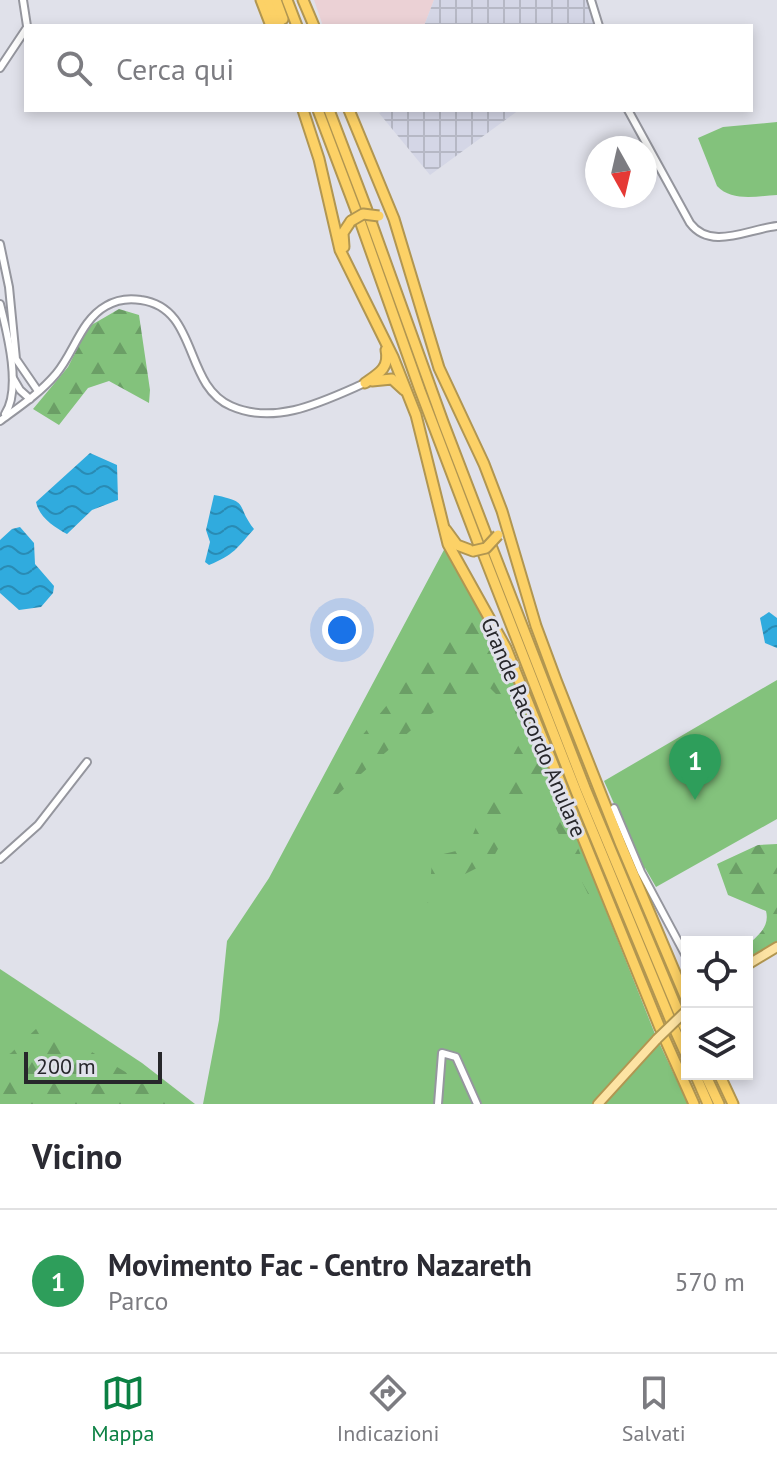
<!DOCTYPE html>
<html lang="it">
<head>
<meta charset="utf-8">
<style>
	:root { --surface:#fff; --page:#f2f2f3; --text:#2b2b33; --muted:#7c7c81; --line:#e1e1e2; --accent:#0b8043 }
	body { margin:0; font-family:"PT Sans",sans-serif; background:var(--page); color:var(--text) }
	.controls { position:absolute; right:24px; bottom:24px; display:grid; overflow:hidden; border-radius:0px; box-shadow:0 4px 12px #0003 }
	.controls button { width:72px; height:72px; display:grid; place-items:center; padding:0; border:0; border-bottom:2px solid var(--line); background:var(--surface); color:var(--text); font:40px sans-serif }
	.compass { position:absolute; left:585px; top:136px; width:72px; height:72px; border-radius:50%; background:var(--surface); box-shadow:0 4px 12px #0003; rotate:172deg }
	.scale { position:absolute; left:24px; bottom:20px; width:138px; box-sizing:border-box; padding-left:8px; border:4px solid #27272b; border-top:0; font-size:22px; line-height:28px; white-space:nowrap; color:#27272b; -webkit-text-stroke:6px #e0e1ea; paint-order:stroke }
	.you { position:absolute; left:342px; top:630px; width:28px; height:28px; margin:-20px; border:6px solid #fff; border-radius:50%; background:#1a73e8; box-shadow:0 0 0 12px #1a73e833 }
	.badge { display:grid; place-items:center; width:52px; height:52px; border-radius:50%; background:var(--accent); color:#fff; font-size:26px; font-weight:700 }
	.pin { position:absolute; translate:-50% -66px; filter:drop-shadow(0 2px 4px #0008) }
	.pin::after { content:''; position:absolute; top:42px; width:28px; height:24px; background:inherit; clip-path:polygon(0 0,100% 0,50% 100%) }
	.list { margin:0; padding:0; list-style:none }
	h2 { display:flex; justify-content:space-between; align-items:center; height:104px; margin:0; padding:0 32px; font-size:34px }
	h2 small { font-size:26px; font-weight:400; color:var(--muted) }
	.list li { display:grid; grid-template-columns:52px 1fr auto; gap:24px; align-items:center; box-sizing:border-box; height:144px; padding:0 32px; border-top:2px solid var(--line) }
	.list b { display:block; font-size:30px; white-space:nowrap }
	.list p { margin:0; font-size:26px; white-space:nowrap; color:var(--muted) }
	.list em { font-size:26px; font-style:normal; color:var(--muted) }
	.icon { flex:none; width:44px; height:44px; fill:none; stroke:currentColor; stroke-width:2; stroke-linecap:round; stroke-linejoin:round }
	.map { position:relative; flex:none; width:777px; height:1104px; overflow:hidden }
	.search { position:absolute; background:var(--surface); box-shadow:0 4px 12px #0003; left:24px; right:24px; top:24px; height:88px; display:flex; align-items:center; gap:20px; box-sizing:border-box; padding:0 28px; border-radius:0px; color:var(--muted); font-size:30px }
	.sheet { height:248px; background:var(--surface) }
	nav { display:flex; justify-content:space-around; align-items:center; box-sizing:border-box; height:112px; border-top:2px solid var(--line); background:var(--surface); font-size:22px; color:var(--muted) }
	nav a { display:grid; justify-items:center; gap:4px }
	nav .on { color:var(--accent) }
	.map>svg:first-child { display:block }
</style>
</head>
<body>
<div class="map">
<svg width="777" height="1104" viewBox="0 0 777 1104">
	<defs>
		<pattern id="industrial-grid" width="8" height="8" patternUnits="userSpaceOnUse" patternTransform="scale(2)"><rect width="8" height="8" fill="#d4d6e6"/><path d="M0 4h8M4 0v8" fill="none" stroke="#b6b8c5"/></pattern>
		<pattern id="forest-firs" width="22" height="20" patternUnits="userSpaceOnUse" patternTransform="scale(2)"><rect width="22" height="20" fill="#83c27c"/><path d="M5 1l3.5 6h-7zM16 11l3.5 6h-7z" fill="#6b9e66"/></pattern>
		<pattern id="water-waves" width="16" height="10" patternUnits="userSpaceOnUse" patternTransform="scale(2)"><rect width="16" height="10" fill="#30abde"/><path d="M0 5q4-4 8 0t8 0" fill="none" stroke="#298bb4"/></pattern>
	</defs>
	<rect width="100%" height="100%" fill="#e0e1ea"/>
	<path fill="#ebd1d5" d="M 314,0 L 434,0 L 424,26 L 323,26 Z"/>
	<g fill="url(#industrial-grid)">
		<path d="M 434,0 L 588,0 L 595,26 L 424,26 Z"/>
		<path d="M 386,110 L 519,110 L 430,175 L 379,113 Z"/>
	</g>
	<g fill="#83c27c">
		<path d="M 777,122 L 777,195 C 757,196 732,202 717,186 L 698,138 L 723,127 Z"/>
		<path d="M 445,548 L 503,651 L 655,1034 L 688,1104 L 203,1104 L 219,1020 L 227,941 L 269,878 Z"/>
		<path d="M 777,680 L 777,819 L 656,887 L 645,868 L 643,869 L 604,781 Z"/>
		<path d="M 0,969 L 142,1063 L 195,1104 L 0,1104 Z"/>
	</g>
	<g fill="url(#forest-firs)">
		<path d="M 119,309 L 139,315 L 150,390 L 149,403 L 109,381 L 88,388 L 59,425 L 33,409 L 68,367 L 88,327 Z"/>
		<path d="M 483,622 L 501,651 L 515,694 L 498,696 L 489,687 L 470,688 L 425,718 L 330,801 L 321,786 L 427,656 L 435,636 L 446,623 Z"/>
		<path d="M 514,708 L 520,708 L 530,727 L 531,743 L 537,748 L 596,892 L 596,899 L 590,898 L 538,792 L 529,793 L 494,856 L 483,865 L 441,886 L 432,900 L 375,936 L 373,926 L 428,889 C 433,878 429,867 435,856 L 456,851 L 472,837 L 482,811 L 522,739 Z"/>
		<path d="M 777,844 L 777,942 L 747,958 L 747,946 C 758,935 770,927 766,911 L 728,895 L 717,864 L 758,845 Z"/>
		<path d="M 39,1026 L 48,1026 L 144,1083 L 154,1079 L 188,1104 L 0,1104 L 0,1059 L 11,1053 Z"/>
	</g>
	<g fill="url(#water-waves)">
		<path d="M 90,453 L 117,465 L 118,500 L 92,510 L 67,534 C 54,527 39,517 36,502 Z"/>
		<path d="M 214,495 C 251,502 235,505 254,529 C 237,548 234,555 209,565 L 205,562 L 210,542 L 206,530 Z"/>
		<path d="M 20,527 L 34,543 L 35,564 L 54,586 L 53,593 L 41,607 L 19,610 L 0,593 L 0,540 L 12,529 Z"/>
		<path d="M 769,612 L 777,618 L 777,648 L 765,643 L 760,618 Z"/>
	</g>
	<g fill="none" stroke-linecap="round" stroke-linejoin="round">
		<defs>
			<g id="minor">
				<path d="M 23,0 L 27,26"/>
				<path d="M 591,0 L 599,26"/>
				<path d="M 0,68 L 26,29"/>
				<path d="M 628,110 L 690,223 C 711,251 748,229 777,226"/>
				<path d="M 0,244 L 9,287 L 16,359 L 38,391"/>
				<path d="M 0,304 C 7,332 22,389 5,414"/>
				<path d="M 13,378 L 20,390 L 30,399"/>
				<path d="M 0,421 C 19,407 40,393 56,374 C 74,353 81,320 106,306 C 116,300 129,298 141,300 C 199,308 183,385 231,406 C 276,426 324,401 365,383"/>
				<path d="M 614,808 L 641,872 L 687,958"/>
				<path d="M 0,859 L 38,825 L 87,762"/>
				<path d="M 438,1104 L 442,1053 L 456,1057 L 477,1104"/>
			</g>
			<g id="major">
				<path d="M 747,965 L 777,947"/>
				<path d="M 598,1104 L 657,1039"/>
			</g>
			<g id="highway">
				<path d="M 261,0 L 271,26"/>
				<path d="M 268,0 L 280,26"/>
				<path d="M 276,0 L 283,19"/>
				<path d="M 287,0 L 297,26"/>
				<path d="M 303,0 L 314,26"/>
				<path d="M 303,110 L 319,159 L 340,250 L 393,357 L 416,415 L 448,544 L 506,648 L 660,1028"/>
				<path d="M 318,110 L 357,213"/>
				<path d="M 329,110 L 367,210"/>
				<path d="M 349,110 L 394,219 L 439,368 L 484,464 L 502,511 L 536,626 L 556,680 L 621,845 L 687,1001"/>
				<path d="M 369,216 L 443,422 L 489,542"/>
				<path d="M 359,218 L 420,390 L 480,548"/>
				<path d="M 344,247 L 343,233 L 351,221"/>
				<path d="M 372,381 L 392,379 L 404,390"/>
				<path d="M 365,383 C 378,374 390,368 386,350"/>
				<path d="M 446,530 L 457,545 L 473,551"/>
				<path d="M 492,548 L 585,788 L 678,1011"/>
				<path d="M 483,553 L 576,791 L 670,1019"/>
				<path d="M 682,1022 L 687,1032"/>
				<path d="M 674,1028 L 687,1057"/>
				<path d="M 664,1037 L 694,1104"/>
				<path d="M 695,1074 L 708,1104"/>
				<path d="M 705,1074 L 719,1104"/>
				<path d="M 719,1074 L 733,1104"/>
			</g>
		</defs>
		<use href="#minor" stroke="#95969e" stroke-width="10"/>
		<use href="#major" stroke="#b19651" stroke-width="12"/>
		<use href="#highway" stroke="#b19651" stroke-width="13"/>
		<use href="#minor" stroke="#fff" stroke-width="6"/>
		<use href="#major" stroke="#fde3a3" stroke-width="8"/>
		<use href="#highway" stroke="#fcd166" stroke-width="9"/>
		<defs>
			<path id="major-bridge" d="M 657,1039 L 687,1010"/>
			<g id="highway-bridge">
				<path d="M 351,221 L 363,214 L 379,216"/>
				<path d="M 473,551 L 486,548 L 498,535"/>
			</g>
		</defs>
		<use href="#major-bridge" stroke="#b19651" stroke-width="12" stroke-linecap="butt"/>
		<use href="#highway-bridge" stroke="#b19651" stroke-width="13" stroke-linecap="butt"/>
		<use href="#major-bridge" stroke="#fde3a3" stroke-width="8"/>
		<use href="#highway-bridge" stroke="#fcd166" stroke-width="9"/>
	</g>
	<g text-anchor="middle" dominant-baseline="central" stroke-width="6" stroke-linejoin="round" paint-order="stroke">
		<g font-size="22" fill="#27272b" stroke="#e0e1ea">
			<text transform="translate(534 727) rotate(67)">Grande Raccordo Anulare</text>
		</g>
	</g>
</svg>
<div class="controls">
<button><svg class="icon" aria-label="locate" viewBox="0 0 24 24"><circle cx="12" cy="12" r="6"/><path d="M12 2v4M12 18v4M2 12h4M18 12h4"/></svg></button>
<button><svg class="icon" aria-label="layers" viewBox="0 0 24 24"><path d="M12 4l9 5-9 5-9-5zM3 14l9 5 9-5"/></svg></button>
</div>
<svg class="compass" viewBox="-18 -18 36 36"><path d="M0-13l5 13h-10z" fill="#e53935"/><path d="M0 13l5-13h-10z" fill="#7c7c81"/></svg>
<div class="scale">200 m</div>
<div class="you"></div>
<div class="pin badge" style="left:695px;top:800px;background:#2e9e5b">1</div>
<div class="search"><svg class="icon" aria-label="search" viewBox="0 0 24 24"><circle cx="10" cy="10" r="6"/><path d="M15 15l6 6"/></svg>Cerca qui</div>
</div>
<section class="sheet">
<h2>Vicino<small></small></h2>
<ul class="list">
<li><span class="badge" style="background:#2e9e5b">1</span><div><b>Movimento Fac - Centro Nazareth</b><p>Parco</p></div><em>570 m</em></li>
</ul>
</section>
<nav>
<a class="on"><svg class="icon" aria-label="map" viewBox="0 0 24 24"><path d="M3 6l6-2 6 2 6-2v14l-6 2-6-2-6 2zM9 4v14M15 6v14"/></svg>Mappa</a>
<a><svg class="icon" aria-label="directions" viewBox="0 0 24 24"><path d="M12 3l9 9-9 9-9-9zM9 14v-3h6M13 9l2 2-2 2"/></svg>Indicazioni</a>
<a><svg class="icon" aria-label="saved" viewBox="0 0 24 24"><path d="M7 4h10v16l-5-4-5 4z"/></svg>Salvati</a>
</nav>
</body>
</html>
